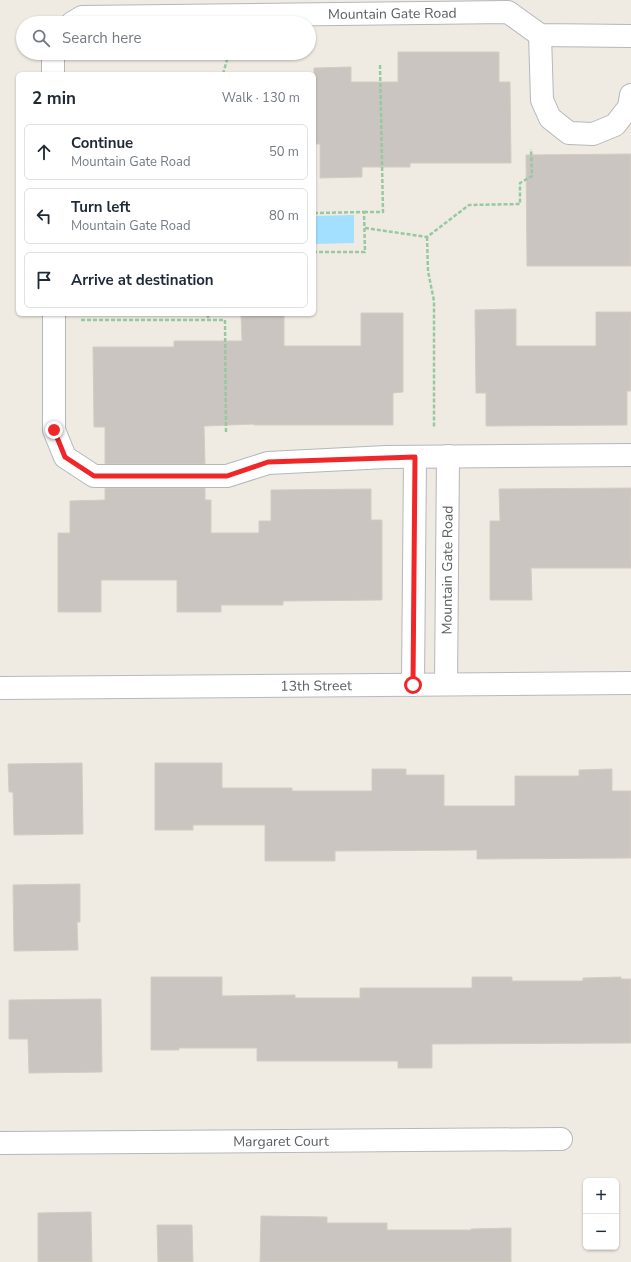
<!DOCTYPE html>
<html lang="en">
<head>
<meta charset="utf-8">
<style>
	:root { --surface:#fff; --page:#f2f2f3; --text:#1f2937; --muted:#747a83; --line:#e0e1e3 }
	body { margin:0; font-family:"Nunito Sans",sans-serif; background:var(--page); color:var(--text) }
	.controls { position:absolute; right:12px; bottom:12px; display:grid; overflow:hidden; border-radius:6px; box-shadow:0 1px 3px #0004 }
	.controls button { width:36px; height:36px; display:grid; place-items:center; padding:0; border:0; border-bottom:1px solid var(--line); background:var(--surface); color:var(--text); font:20px sans-serif }
	.stop { position:absolute; width:12px; height:12px; margin:-9px; border:3px solid #f12628; border-radius:50%; background:#fff }
	.stop.end { background:#f12628; border-color:#fff; box-shadow:0 1px 4px #0008 }
	.list { margin:0; padding:0; list-style:none }
	h2 { display:flex; justify-content:space-between; align-items:center; height:52px; margin:0; padding:0 16px; font-size:17px }
	h2 small { font-size:13px; font-weight:400; color:var(--muted) }
	.list li { display:grid; grid-template-columns:26px 1fr auto; gap:12px; align-items:center; box-sizing:border-box; height:56px; margin:0 8px 8px; padding:0 8px; border:1px solid var(--line); border-radius:6px }
	.list b { display:block; font-size:15px; white-space:nowrap }
	.list p { margin:0; font-size:13px; white-space:nowrap; color:var(--muted) }
	.list em { font-size:13px; font-style:normal; color:var(--muted) }
	.icon { flex:none; width:22px; height:22px; fill:none; stroke:currentColor; stroke-width:2; stroke-linecap:round; stroke-linejoin:round }
	.map { position:relative; flex:none; width:631px; height:1262px; overflow:hidden }
	.search { position:absolute; background:var(--surface); box-shadow:0 1px 3px #0004; left:16px; top:16px; width:300px; height:44px; display:flex; align-items:center; gap:10px; box-sizing:border-box; padding:0 14px; border-radius:22px; color:var(--muted); font-size:15px }
	.panel { position:absolute; background:var(--surface); box-shadow:0 1px 3px #0004; left:16px; top:72px; width:300px; height:244px; border-radius:6px }
	.map>svg:first-child { display:block }
</style>
</head>
<body>
<div class="map">
<svg width="631" height="1262" viewBox="0 0 631 1262">
	<rect width="100%" height="100%" fill="#efebe3"/>
	<path fill="#a3dfff" d="M 354,215 L 354,243 L 314,244 L 314,216 Z"/>
	<g fill="#cac5c0" stroke="#d4ccc1">
		<path d="M 398,52 L 499,52 L 499,82 L 510,82 L 511,163 L 410,163 L 410,167 L 362,167 L 362,177 L 320,178 L 320,144 L 314,144 L 314,68 L 351,67 L 351,82 L 398,82 Z"/>
		<path d="M 631,154 L 631,266 L 527,266 L 526,155 Z"/>
		<path d="M 516,309 L 516,346 L 596,346 L 596,312 L 631,312 L 631,391 L 627,391 L 627,425 L 486,426 L 486,393 L 476,393 L 475,310 Z"/>
		<path d="M 361,313 L 403,313 L 403,392 L 393,393 L 393,425 L 254,425 L 254,424 L 204,426 L 205,464 L 105,464 L 105,427 L 94,427 L 93,347 L 174,347 L 174,341 L 242,341 L 241,314 L 284,314 L 284,346 L 361,346 Z"/>
		<path d="M 105,488 L 205,488 L 205,500 L 211,500 L 211,533 L 259,533 L 259,521 L 271,521 L 271,490 L 371,489 L 371,520 L 382,520 L 382,600 L 283,601 L 283,605 L 221,605 L 221,612 L 177,612 L 177,580 L 101,580 L 101,612 L 58,612 L 58,533 L 70,533 L 70,501 L 105,500 Z"/>
		<path d="M 631,488 L 631,568 L 531,568 L 532,600 L 490,600 L 490,521 L 500,521 L 499,489 Z"/>
		<path d="M 82,763 L 83,834 L 14,835 L 13,792 L 9,792 L 8,764 Z"/>
		<path d="M 155,763 L 222,763 L 222,788 L 292,788 L 292,791 L 372,791 L 372,769 L 406,769 L 406,775 L 444,775 L 444,806 L 515,806 L 515,776 L 579,776 L 579,770 L 612,769 L 612,791 L 631,791 L 631,858 L 477,859 L 477,850 L 335,851 L 335,861 L 265,861 L 265,825 L 193,825 L 193,830 L 155,830 Z"/>
		<path d="M 80,884 L 80,922 L 77,922 L 78,950 L 14,951 L 13,885 Z"/>
		<path d="M 151,977 L 222,977 L 222,996 L 295,995 L 295,998 L 360,998 L 360,988 L 472,988 L 472,977 L 512,977 L 512,981 L 583,981 L 583,978 L 621,977 L 621,979 L 631,979 L 631,1043 L 432,1044 L 432,1068 L 398,1068 L 398,1061 L 257,1061 L 257,1048 L 179,1048 L 179,1050 L 151,1050 Z"/>
		<path d="M 101,999 L 102,1072 L 29,1073 L 28,1039 L 9,1039 L 9,1000 Z"/>
		<path d="M 91,1212 L 92,1262 L 38,1262 L 38,1213 Z"/>
		<path d="M 261,1216 L 327,1217 L 327,1223 L 387,1223 L 387,1230 L 471,1230 L 471,1229 L 511,1228 L 511,1262 L 260,1262 Z"/>
		<path d="M 157,1225 L 192,1225 L 193,1262 L 158,1262 Z"/>
	</g>
	<g fill="none" stroke-linecap="round" stroke-linejoin="round">
		<defs>
			<g id="street">
				<path id="s1" d="M 72,23 L 82,17 L 508,12 L 540,35 L 631,36"/>
				<path d="M 540,35 L 542,100 L 550,118 L 569,133 L 593,134 L 615,125 L 629,107 L 631,95"/>
				<path d="M 53,53 L 53,74"/>
				<path d="M 54,314 L 54,430 L 65,457 L 94,476 L 227,476 L 268,463 L 386,457 L 631,455"/>
				<path id="s2" d="M 446,684 L 448,456"/>
				<path d="M 413,685 L 415,457"/>
				<path id="s3" d="M 0,1143 L 561,1139"/>
			</g>
			<g id="secondary">
				<path id="s4" d="M 0,688 L 631,683"/>
			</g>
		</defs>
		<use href="#street" stroke="#b4b7bb" stroke-width="24"/>
		<use href="#secondary" stroke="#b5b9be" stroke-width="24"/>
		<g stroke="#97c9a1" stroke-width="2.5" stroke-dasharray="4 2" stroke-linecap="butt">
			<path d="M 223,74 L 229,53"/>
			<path d="M 364,212 L 383,212 L 380,65"/>
			<path d="M 314,213 L 364,212 L 365,252 L 314,252"/>
			<path d="M 365,228 L 427,237 L 469,205 L 520,204 L 520,183 L 532,176 L 531,149"/>
			<path d="M 427,237 L 428,271 L 434,301 L 434,428"/>
			<path d="M 208,314 L 208,320"/>
			<path d="M 81,320 L 225,320 L 226,433"/>
		</g>
		<use href="#street" stroke="#fff" stroke-width="22"/>
		<use href="#secondary" stroke="#fff" stroke-width="22"/>
	</g>
	<g fill="none" stroke-linecap="round" stroke-linejoin="round">
		<path stroke="#f12628" stroke-width="5" d="M 54,430 L 65,457 L 94,476 L 227,476 L 268,462 L 415,457 L 413,685"/>
	</g>
	<g text-anchor="middle" dominant-baseline="central" stroke-width="4" stroke-linejoin="round" paint-order="stroke">
		<g font-size="14" fill="#5b6065" stroke="#fff">
			<text stroke="none"><textPath href="#s1" startOffset="322">Mountain Gate Road</textPath></text>
			<text stroke="none"><textPath href="#s2" startOffset="114">Mountain Gate Road</textPath></text>
			<text stroke="none"><textPath href="#s4" startOffset="316">13th Street</textPath></text>
			<text stroke="none"><textPath href="#s3" startOffset="281">Margaret Court</textPath></text>
		</g>
	</g>
</svg>
<div class="controls">
<button>+</button>
<button>−</button>
</div>
<div class="stop" style="left:413px;top:685px"></div>
<div class="stop end" style="left:54px;top:430px"></div>
<div class="search"><svg class="icon" aria-label="search" viewBox="0 0 24 24"><circle cx="10" cy="10" r="6"/><path d="M15 15l6 6"/></svg>Search here</div>
<section class="panel">
<h2>2 min<small>Walk · 130 m</small></h2>
<ul class="list">
<li><svg class="icon" aria-label="ahead" viewBox="0 0 24 24"><path d="M12 20V5M6 11l6-6 6 6"/></svg><div><b>Continue</b><p>Mountain Gate Road</p></div><em>50 m</em></li>
<li><svg class="icon" aria-label="left" viewBox="0 0 24 24"><path d="M17 20v-9H6M10 6l-5 5 5 5"/></svg><div><b>Turn left</b><p>Mountain Gate Road</p></div><em>80 m</em></li>
<li><svg class="icon" aria-label="arrive" viewBox="0 0 24 24"><path d="M6 21V4h12l-3 4 3 4H6"/></svg><div><b>Arrive at destination</b></div></li>
</ul>
</section>
</div>
</body>
</html>
